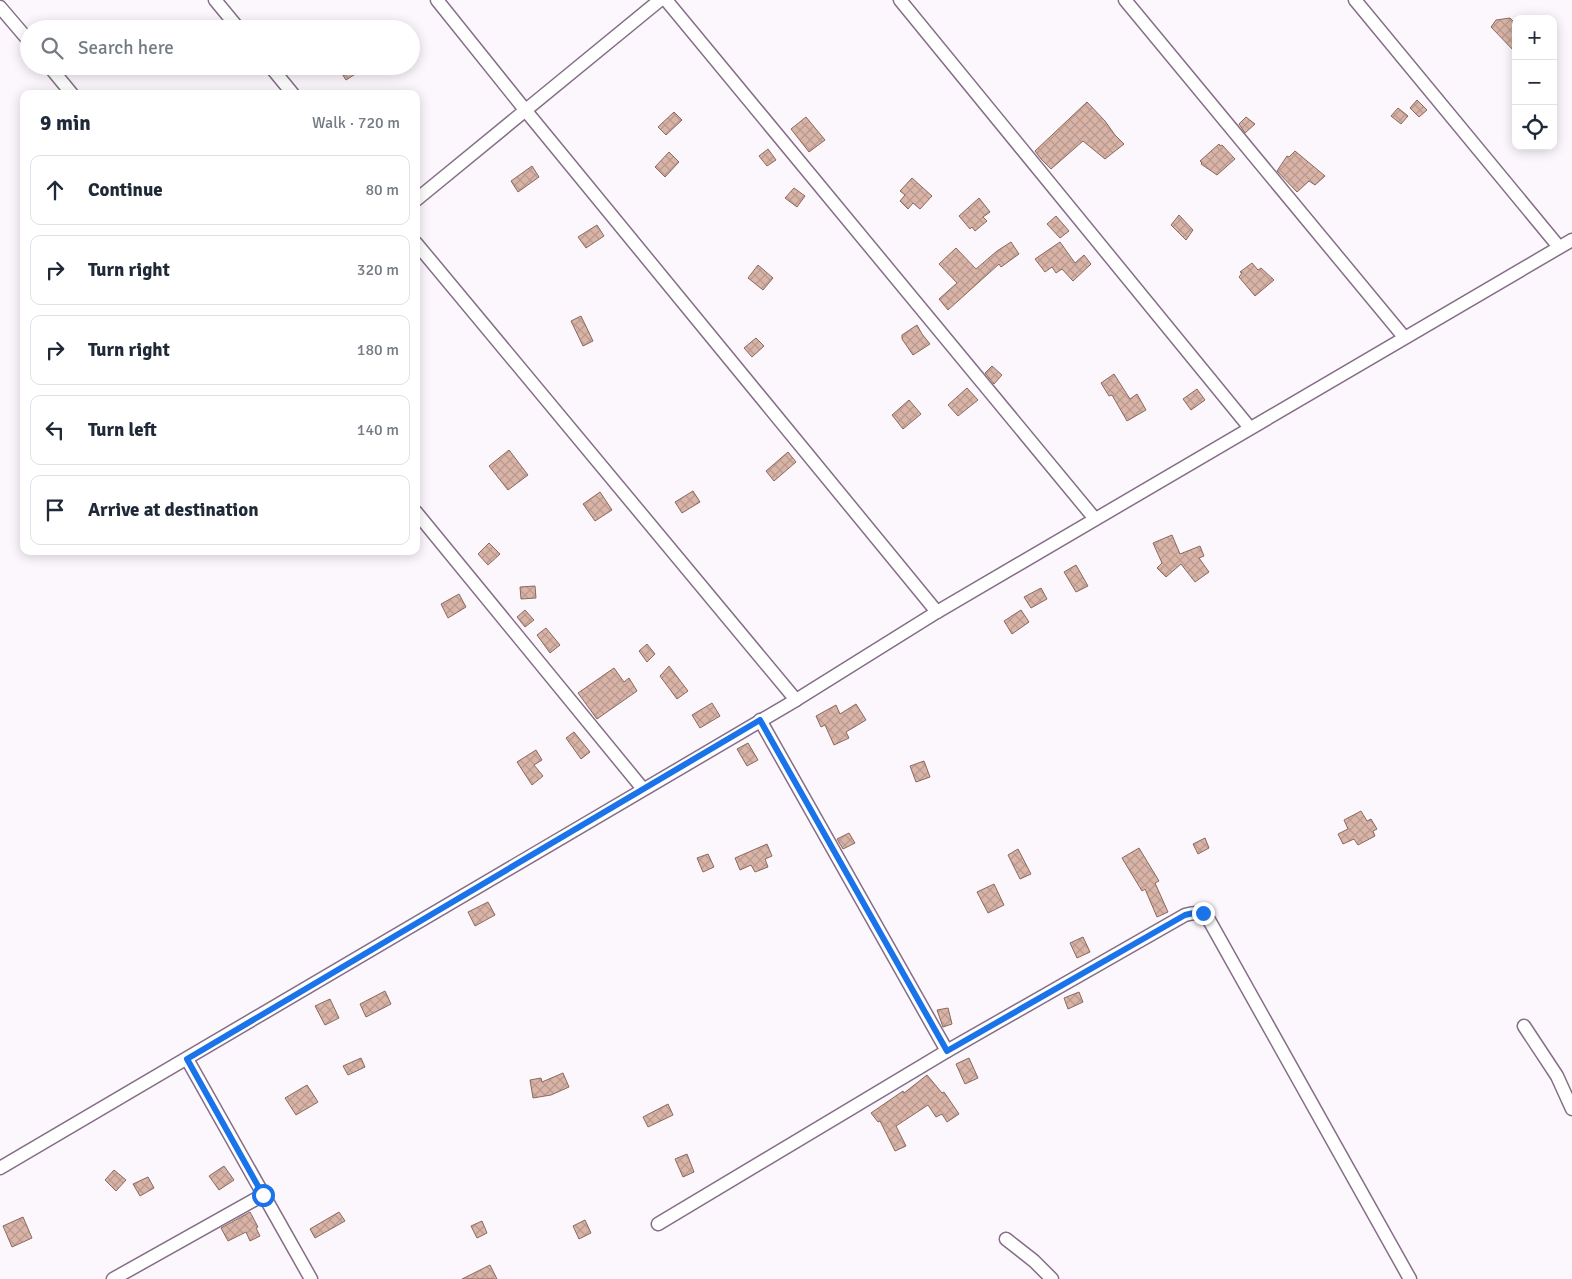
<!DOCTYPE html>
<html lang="en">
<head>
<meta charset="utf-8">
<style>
	:root { --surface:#fff; --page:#f6f6f7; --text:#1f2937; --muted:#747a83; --line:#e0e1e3 }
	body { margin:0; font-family:Signika,sans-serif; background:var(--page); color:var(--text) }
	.controls { position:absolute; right:15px; top:15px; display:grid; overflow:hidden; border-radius:10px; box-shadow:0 2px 12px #0003 }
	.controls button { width:45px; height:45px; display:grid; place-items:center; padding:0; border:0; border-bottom:1px solid var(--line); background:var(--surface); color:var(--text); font:25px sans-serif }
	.stop { position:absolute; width:15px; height:15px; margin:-11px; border:4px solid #1a73e8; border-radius:50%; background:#fff }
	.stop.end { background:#1a73e8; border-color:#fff; box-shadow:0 1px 5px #0008 }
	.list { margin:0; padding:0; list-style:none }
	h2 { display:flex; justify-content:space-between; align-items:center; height:65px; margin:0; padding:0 20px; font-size:21px }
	h2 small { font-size:16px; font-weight:400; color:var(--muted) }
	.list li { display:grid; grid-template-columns:32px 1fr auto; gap:15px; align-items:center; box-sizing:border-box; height:70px; margin:0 10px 10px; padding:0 10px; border:1px solid var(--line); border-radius:10px }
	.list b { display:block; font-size:19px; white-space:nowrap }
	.list em { font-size:16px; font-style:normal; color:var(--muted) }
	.icon { flex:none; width:28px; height:28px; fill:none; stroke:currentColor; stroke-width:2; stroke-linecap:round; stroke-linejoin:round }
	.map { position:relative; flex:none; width:1572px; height:1279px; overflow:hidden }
	.search { position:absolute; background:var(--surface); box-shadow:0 2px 12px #0003; left:20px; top:20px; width:400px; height:55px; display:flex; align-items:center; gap:12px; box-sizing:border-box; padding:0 18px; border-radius:28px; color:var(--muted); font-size:19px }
	.panel { position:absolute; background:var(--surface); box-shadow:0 2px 12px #0003; left:20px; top:90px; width:400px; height:465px; border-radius:10px }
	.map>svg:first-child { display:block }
</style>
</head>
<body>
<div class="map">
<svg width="1572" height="1279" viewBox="0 0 1572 1279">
	<defs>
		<pattern id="building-cross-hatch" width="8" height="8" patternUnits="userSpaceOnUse" patternTransform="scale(1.25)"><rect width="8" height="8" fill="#d8b3a6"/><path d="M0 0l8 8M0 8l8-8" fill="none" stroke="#b9998f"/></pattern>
	</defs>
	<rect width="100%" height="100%" fill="#fcf7fd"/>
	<g fill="url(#building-cross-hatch)" stroke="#8b695d">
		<path d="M 1510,18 L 1516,24 L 1516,53 L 1491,27 L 1496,20 Z"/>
		<path d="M 337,66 L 368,66 L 346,80 Z"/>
		<path d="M 1417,100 L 1427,110 L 1419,117 L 1410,108 Z"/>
		<path d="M 1087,102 L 1105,121 L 1115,135 L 1124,144 L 1105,159 L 1083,141 L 1051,169 L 1041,159 L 1035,151 Z"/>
		<path d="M 1398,108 L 1408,116 L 1401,124 L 1391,116 Z"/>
		<path d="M 674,112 L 682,120 L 666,135 L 658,127 Z"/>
		<path d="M 806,117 L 825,140 L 809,152 L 791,129 Z"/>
		<path d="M 1246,117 L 1255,124 L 1245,133 L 1239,124 Z"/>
		<path d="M 1219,144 L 1220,146 L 1222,145 L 1235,159 L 1217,175 L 1201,164 L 1202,163 L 1200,161 Z"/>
		<path d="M 768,149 L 776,160 L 767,166 L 759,156 Z"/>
		<path d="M 1295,151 L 1325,176 L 1315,185 L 1309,181 L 1297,192 L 1277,171 L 1287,156 L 1289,157 Z"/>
		<path d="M 669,152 L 679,162 L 665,177 L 655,167 Z"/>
		<path d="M 532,166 L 539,177 L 518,192 L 511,181 Z"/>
		<path d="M 912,178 L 932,196 L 920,209 L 913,203 L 908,209 L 900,201 L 905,195 L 900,191 Z"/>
		<path d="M 794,188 L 805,196 L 797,207 L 785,198 Z"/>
		<path d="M 979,198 L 990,212 L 983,217 L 987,221 L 975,231 L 972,227 L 970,229 L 959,216 Z"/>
		<path d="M 1179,215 L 1193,230 L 1186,240 L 1171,225 Z"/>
		<path d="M 1056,216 L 1069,231 L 1060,238 L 1047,224 Z"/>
		<path d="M 597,225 L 604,236 L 586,248 L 578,237 Z"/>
		<path d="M 1011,242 L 1019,254 L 1001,267 L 999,264 L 948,310 L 939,299 L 957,283 L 939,264 L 956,248 L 976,269 L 997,251 Z"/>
		<path d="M 1060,242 L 1075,263 L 1084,255 L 1091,264 L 1073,281 L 1062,269 L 1056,273 L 1052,267 L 1045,272 L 1035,259 Z"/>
		<path d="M 1252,263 L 1258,270 L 1261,268 L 1274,280 L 1255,296 L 1239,277 L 1242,273 L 1240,272 Z"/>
		<path d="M 758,265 L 773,278 L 763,290 L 748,278 Z"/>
		<path d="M 581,316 L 593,341 L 583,346 L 571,321 Z"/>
		<path d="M 917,325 L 922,334 L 930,344 L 913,355 L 902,339 L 902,335 Z"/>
		<path d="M 756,338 L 764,346 L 752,357 L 744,348 Z"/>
		<path d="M 992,366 L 1002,375 L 994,384 L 985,373 Z"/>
		<path d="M 1114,374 L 1130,399 L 1137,394 L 1146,410 L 1127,421 L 1112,395 L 1109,396 L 1101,383 Z"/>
		<path d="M 967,388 L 978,400 L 958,416 L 948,405 Z"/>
		<path d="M 1197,389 L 1205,400 L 1191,410 L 1183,399 Z"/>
		<path d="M 909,400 L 921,414 L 903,429 L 892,415 Z"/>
		<path d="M 509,450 L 528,475 L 508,490 L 489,466 Z"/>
		<path d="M 788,452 L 796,462 L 774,481 L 766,471 Z"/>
		<path d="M 693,491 L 700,502 L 682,513 L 675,502 Z"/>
		<path d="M 600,492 L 612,510 L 595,521 L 583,504 Z"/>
		<path d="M 1172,535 L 1180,554 L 1200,546 L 1204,556 L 1199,558 L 1209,572 L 1195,582 L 1181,564 L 1166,577 L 1157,568 L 1162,563 L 1153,543 Z"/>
		<path d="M 489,543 L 500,554 L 488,565 L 478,554 Z"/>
		<path d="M 1076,565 L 1088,586 L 1076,592 L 1064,572 Z"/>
		<path d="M 535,586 L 536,598 L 521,599 L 520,587 Z"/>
		<path d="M 1041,588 L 1047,599 L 1031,608 L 1024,597 Z"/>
		<path d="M 459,594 L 466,607 L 448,618 L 441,604 Z"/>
		<path d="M 525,610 L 534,620 L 525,627 L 517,617 Z"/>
		<path d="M 1021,610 L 1029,622 L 1012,634 L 1004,621 Z"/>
		<path d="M 546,628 L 560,645 L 550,653 L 537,635 Z"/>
		<path d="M 647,644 L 655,654 L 647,662 L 639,651 Z"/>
		<path d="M 669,666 L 688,691 L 677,699 L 660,676 Z"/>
		<path d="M 614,668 L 624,682 L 629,678 L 637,691 L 597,719 L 578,693 Z"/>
		<path d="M 712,703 L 720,716 L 700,728 L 692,715 Z"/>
		<path d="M 856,704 L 866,720 L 846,732 L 849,738 L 834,745 L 825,725 L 821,727 L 816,716 L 836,705 L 840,714 Z"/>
		<path d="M 574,732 L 590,752 L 581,759 L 566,738 Z"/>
		<path d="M 748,743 L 758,760 L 747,766 L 737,749 Z"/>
		<path d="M 536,750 L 542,760 L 534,765 L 543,776 L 532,785 L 517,762 Z"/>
		<path d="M 924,761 L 930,777 L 916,782 L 910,766 Z"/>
		<path d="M 1361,811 L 1367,821 L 1371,819 L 1377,829 L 1373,831 L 1375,836 L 1358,845 L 1354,839 L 1343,844 L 1338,834 L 1348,829 L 1344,820 Z"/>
		<path d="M 849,833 L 855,843 L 843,849 L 837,839 Z"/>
		<path d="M 1205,838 L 1209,848 L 1198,854 L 1193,844 Z"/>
		<path d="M 767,844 L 772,856 L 765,859 L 768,867 L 755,872 L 751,865 L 740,870 L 735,858 Z"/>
		<path d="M 1139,848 L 1159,881 L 1155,883 L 1168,912 L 1157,917 L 1145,889 L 1142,891 L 1122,858 Z"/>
		<path d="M 1018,849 L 1031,874 L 1020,879 L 1008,855 Z"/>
		<path d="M 708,854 L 714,867 L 703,872 L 697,858 Z"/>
		<path d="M 994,884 L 1004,905 L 988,913 L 977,892 Z"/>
		<path d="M 488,902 L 495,915 L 475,926 L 468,912 Z"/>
		<path d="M 1083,937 L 1090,952 L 1077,958 L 1070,943 Z"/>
		<path d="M 385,991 L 391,1004 L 366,1017 L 360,1004 Z"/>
		<path d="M 1079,992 L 1083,1002 L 1068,1009 L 1064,998 Z"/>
		<path d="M 330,999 L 339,1018 L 325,1025 L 315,1006 Z"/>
		<path d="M 948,1008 L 952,1024 L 943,1027 L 937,1010 Z"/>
		<path d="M 361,1058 L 365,1067 L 348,1075 L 343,1066 Z"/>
		<path d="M 969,1058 L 978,1078 L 965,1084 L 956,1064 Z"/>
		<path d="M 563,1073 L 569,1087 L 551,1095 L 533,1098 L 530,1080 L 541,1078 L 542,1082 Z"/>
		<path d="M 927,1075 L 942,1093 L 944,1092 L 959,1114 L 947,1122 L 942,1114 L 936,1117 L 928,1105 L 896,1126 L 906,1146 L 895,1151 L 880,1121 L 878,1122 L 871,1113 L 903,1091 L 904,1093 Z"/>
		<path d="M 307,1085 L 318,1102 L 296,1115 L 285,1098 Z"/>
		<path d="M 668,1104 L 673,1115 L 648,1127 L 643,1117 Z"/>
		<path d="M 687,1154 L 694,1172 L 683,1177 L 675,1159 Z"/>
		<path d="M 224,1166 L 234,1180 L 219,1190 L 209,1176 Z"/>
		<path d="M 114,1170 L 126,1180 L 116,1191 L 105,1180 Z"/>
		<path d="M 148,1177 L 154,1188 L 140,1196 L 133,1184 Z"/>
		<path d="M 250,1212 L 258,1227 L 256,1228 L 260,1236 L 250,1241 L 246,1232 L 228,1241 L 221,1228 Z"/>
		<path d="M 339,1212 L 345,1221 L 315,1238 L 310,1229 Z"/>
		<path d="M 23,1217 L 32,1238 L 12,1247 L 3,1226 Z"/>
		<path d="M 585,1220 L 591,1233 L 579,1239 L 573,1226 Z"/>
		<path d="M 482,1221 L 487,1233 L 477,1238 L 471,1226 Z"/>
		<path d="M 490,1265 L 497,1279 L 462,1279 Z"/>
	</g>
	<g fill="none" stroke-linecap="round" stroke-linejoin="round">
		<defs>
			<g id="street">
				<path d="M 215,0 L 239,29"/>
				<path d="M 437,0 L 526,111 L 937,612"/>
				<path d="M 666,0 L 1095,519"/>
				<path d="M 900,0 L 1250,428"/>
				<path d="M 1125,0 L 1404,337"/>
				<path d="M 1355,0 L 1559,247"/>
				<path d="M 0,7 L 29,41"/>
				<path d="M 49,66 L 72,94"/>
				<path d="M 270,66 L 293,94"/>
				<path d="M 416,200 L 660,0"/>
				<path d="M 416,243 L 796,700"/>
				<path d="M 416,512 L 643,789"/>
				<path d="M 760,720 L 947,1051"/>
				<path d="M 1524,1026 L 1557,1076 L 1572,1109"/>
				<path d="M 187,1059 L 311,1279"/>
				<path d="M 0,1168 L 796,700 L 937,612 L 1572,240"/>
				<path d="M 658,1224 L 947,1051 L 1185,915 C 1196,912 1201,911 1209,920 L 1410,1279"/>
				<path d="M 1006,1239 L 1034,1261 L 1052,1279"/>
				<path d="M 113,1279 L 263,1195"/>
			</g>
		</defs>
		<use href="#street" stroke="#856e87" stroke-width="15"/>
		<use href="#street" stroke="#fff" stroke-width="12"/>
	</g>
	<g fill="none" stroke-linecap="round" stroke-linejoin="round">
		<path stroke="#1a73e8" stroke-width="6" d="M 263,1195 L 187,1059 L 760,720 L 947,1051 L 1185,915 L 1198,912 L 1203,913"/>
	</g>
</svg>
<div class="controls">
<button>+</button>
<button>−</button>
<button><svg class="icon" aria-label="locate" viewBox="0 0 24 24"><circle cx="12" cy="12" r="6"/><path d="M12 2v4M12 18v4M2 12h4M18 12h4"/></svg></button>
</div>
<div class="stop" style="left:263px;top:1195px"></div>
<div class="stop end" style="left:1203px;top:913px"></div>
<div class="search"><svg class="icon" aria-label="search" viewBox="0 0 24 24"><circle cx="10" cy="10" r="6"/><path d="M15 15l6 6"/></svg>Search here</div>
<section class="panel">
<h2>9 min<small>Walk · 720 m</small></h2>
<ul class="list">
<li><svg class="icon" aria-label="ahead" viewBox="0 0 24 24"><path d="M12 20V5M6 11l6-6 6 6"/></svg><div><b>Continue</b></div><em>80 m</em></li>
<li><svg class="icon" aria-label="right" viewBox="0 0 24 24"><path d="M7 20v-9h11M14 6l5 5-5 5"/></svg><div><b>Turn right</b></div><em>320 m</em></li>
<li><svg class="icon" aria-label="right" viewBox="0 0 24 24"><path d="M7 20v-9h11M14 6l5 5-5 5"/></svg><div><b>Turn right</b></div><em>180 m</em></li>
<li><svg class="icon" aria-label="left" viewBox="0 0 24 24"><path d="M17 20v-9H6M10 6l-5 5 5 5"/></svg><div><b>Turn left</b></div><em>140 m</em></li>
<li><svg class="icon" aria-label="arrive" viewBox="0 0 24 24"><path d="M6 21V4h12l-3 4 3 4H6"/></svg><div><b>Arrive at destination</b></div></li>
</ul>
</section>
</div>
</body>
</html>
